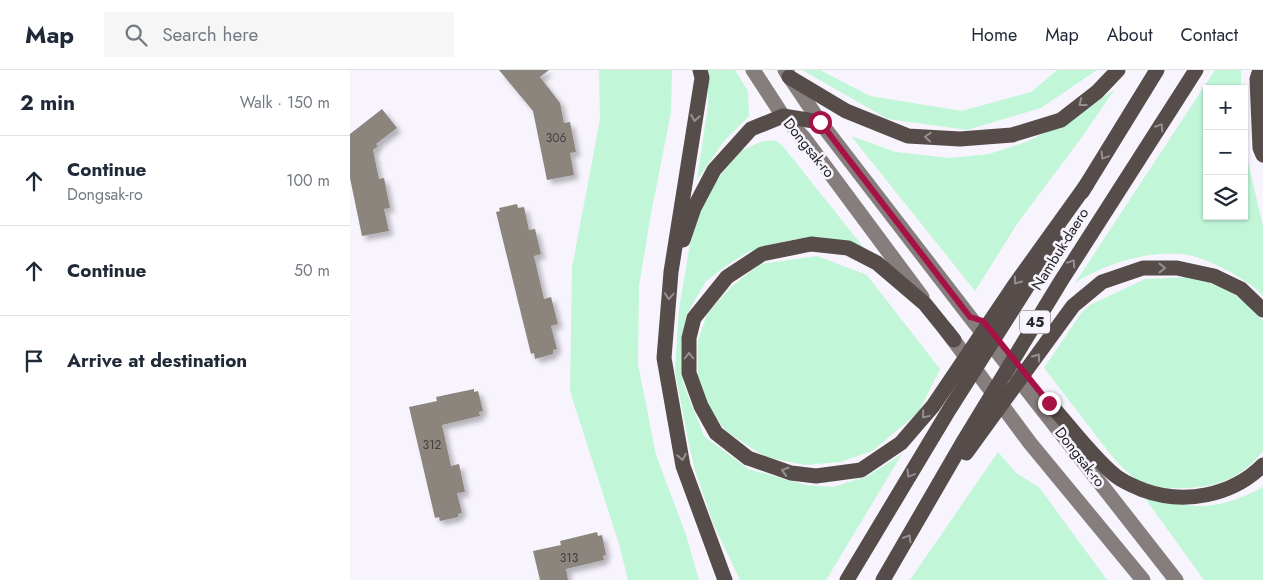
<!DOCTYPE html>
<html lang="en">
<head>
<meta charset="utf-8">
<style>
	:root { --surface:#fff; --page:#f6f6f7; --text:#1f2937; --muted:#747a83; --line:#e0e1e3 }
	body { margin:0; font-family:Jost,sans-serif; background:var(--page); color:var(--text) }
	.controls { position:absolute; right:15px; top:15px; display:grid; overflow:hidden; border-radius:0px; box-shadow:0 1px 4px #0004 }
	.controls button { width:45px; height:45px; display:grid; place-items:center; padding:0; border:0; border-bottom:1px solid var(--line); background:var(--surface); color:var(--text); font:25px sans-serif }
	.stop { position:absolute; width:15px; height:15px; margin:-11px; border:4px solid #a71246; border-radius:50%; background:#fff }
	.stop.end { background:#a71246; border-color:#fff; box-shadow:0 1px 5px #0008 }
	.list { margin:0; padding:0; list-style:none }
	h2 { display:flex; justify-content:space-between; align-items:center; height:65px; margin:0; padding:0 20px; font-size:21px }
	h2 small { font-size:16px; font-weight:400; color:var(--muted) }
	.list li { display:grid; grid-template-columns:32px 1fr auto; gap:15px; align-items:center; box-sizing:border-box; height:90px; padding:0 20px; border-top:1px solid var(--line) }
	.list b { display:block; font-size:19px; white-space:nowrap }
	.list p { margin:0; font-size:16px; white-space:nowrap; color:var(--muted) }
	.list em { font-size:16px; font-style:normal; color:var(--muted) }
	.icon { flex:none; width:28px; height:28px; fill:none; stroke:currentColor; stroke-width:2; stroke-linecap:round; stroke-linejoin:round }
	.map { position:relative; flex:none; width:913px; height:510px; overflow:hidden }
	header { display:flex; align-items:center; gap:30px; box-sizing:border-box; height:70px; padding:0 25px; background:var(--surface); border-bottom:1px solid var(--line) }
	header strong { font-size:24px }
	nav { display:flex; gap:28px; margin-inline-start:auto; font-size:18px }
	.search { width:350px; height:45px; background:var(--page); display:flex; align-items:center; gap:12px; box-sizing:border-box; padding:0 18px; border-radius:0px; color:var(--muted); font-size:19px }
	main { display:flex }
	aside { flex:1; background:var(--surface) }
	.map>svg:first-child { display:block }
</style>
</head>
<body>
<header>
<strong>Map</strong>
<div class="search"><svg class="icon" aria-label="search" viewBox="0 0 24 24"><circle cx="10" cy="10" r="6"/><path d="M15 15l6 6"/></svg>Search here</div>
<nav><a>Home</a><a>Map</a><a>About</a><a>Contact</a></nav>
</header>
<main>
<aside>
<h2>2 min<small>Walk · 150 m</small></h2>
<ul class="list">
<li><svg class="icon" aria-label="ahead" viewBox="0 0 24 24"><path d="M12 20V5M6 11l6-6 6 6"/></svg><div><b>Continue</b><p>Dongsak-ro</p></div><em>100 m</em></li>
<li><svg class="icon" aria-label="ahead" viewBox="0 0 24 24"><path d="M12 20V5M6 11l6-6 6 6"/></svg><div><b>Continue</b></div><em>50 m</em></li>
<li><svg class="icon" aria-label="arrive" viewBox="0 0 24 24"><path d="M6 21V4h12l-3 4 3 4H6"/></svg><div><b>Arrive at destination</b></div></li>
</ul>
</aside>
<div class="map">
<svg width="913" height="510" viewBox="0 0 913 510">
	<defs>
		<filter id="shadow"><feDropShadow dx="4.5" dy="4.5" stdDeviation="2.5" flood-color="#0004"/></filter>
	</defs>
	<rect width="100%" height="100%" fill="#f7f4fd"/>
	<g fill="#c1f6d9">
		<path d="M 249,0 L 322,0 L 321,42 L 300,149 L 289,216 L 288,294 L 306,385 L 336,465 L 349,510 L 278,510 L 269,474 L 220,321 L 222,198 L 250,49 Z"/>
		<path d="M 358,0 L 385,0 L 398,21 L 399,46 L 374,71 L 347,110 L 358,35 Z"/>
		<path d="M 452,0 L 470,0 L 520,26 L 612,41 L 681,22 L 707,0 L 747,0 L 691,38 L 617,60 L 538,49 Z"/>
		<path d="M 865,0 L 891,0 L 891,19 L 857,19 L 857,146 L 894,146 L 894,67 L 897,89 L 913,155 L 913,226 C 905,216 893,210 882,203 C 869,196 857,190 843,186 C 806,177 756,193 725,213 Z"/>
		<path d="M 765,19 L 732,67 L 667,154 L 625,221 L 501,66 L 546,82 L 600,88 L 639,84 L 676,72 L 717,52 Z"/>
		<path d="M 424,70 L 432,75 L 518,183 L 477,170 L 446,169 L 427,173 L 398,182 L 376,196 L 356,211 L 337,244 L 331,276 L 333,313 L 354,366 L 398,399 L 456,415 L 483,417 L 518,406 L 552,384 L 476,510 L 390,510 L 363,453 L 345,400 L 338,370 L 325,301 L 329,239 L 343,156 L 364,113 L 391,81 L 410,72 Z"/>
		<path d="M 467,186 L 517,205 L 590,299 L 568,343 L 522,381 L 490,392 L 455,395 L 415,387 L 376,361 L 358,338 L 348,311 L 348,271 L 357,244 L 381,217 L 410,194 Z"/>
		<path d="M 841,207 C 870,215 895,227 913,251 L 913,381 C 897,402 874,415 848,417 C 833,419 805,419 791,412 C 770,400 756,378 741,359 C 726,339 710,319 694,298 L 732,242 L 740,235 L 795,209 Z"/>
		<path d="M 648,382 L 666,403 L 689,417 L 757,510 L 560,510 Z"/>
		<path d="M 913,417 L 913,510 L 854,510 L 792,424 C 840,440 867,442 913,417 Z"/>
	</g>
	<g fill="#8c857e" filter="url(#shadow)">
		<path d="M 149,0 L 199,0 L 190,7 L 210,33 L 214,53 L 220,52 L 226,82 L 220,83 L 224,105 L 197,110 L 183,41 Z"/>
		<path d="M 32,39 L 47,58 L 26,74 L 28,76 L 23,80 L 29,109 L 34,108 L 40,138 L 34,139 L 39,161 L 12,166 L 0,108 L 0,64 Z"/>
		<path d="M 167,134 L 168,138 L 174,137 L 179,160 L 185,159 L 191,184 L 184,186 L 194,229 L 201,227 L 208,254 L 201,256 L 207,279 L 203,280 L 203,284 L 185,289 L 184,283 L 181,284 L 146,142 L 150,141 L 149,138 Z"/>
		<path d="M 124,319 L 124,322 L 128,321 L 133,341 L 129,342 L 130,346 L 92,355 L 101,396 L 109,394 L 115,422 L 107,423 L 112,443 L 108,444 L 108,447 L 90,451 L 89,447 L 85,448 L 59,337 L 87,331 L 86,327 Z"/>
		<path d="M 247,462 L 248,466 L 252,465 L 256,485 L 253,486 L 254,490 L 216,499 L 218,510 L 190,510 L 183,481 L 211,475 L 210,471 Z"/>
	</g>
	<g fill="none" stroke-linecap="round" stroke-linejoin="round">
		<g stroke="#867e7d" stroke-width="15">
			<path d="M 403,0 L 433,46 L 454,68 L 572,227"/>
			<path d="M 435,0 L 470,52 L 620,247 L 826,510"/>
			<path d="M 596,260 L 680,373 L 793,510"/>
		</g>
		<g stroke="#564c4a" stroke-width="15">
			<path d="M 350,0 L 352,8 L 321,202 L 314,288 L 333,396 L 375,510"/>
			<path d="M 910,0 L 907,9 L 910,78 L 913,85"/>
			<path d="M 439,7 L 496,41 L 558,66 L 610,69 L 662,65 L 711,50 L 747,22 L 768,0"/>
			<path d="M 732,122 L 807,0"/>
			<path d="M 333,170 L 344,138 L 364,100 L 401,59 L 433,46 L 470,52"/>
			<path d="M 604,270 L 575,234 L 527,193 L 498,178 L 461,174 L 412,184 L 377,207 L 344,248 L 339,268 L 339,303 L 351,336 L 366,363 L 398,388 L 441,403 L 466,406 L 511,400 L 551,373 L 583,336 L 666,213 L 737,114"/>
			<path d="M 699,333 C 719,355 738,381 760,401 C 769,410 781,415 793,420 C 834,435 882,426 913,395"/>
			<path d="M 616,383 L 723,236 L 752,212 L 793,198 L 827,198 L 864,206 L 891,219 L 913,240"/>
			<path d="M 497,510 L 599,340 L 706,171"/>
			<path d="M 533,510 L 613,372 L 711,211 L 846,0"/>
		</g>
	</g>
	<defs><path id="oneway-chevron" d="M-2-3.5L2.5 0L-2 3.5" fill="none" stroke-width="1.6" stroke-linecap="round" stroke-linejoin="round" transform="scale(1.25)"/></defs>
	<g stroke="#968f92">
		<use href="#oneway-chevron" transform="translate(732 33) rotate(142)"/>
		<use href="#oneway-chevron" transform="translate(345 48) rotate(99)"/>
		<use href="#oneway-chevron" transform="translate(810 57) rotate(-57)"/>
		<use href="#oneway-chevron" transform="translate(578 67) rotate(-176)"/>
		<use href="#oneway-chevron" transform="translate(754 86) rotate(121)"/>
		<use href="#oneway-chevron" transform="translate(722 193) rotate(-57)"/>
		<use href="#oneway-chevron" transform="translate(812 198)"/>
		<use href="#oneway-chevron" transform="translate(667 211) rotate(125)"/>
		<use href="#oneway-chevron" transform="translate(319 226) rotate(94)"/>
		<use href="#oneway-chevron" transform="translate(339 286) rotate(-90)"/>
		<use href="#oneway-chevron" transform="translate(687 287) rotate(-54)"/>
		<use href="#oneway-chevron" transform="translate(575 345) rotate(130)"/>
		<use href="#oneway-chevron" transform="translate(332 387) rotate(80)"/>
		<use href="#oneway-chevron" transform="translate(435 401) rotate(-163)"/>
		<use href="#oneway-chevron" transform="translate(560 404) rotate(121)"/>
		<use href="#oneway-chevron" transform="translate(558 468) rotate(-59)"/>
	</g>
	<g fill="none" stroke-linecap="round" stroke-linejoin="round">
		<path stroke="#a71246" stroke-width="6" d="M 470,52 L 620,247 L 633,251 L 699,333"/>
	</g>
	<g text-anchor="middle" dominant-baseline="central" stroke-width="5" stroke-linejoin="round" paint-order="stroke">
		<g font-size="12" fill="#403e3e">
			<text x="206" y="68">306</text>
			<text x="82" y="375">312</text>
			<text x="219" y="488">313</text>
		</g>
		<rect fill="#f7f4fd" stroke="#656469" stroke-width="1" x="670" y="240.5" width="30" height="23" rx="4"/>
		<g font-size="14" font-weight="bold" fill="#272629">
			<text x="685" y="252">45</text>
		</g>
		<g font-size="15" fill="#272629" stroke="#f7f4fd">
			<text transform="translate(459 78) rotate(51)">Dongsak-ro</text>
			<text transform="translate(710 179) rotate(-58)">Nambuk-daero</text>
			<text transform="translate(730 387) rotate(52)">Dongsak-ro</text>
		</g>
	</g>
</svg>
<div class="controls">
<button>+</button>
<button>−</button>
<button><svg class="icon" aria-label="layers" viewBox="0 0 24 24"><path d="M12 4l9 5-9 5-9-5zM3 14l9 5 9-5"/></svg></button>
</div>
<div class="stop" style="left:470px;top:52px"></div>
<div class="stop end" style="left:699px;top:333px"></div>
</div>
</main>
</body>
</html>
